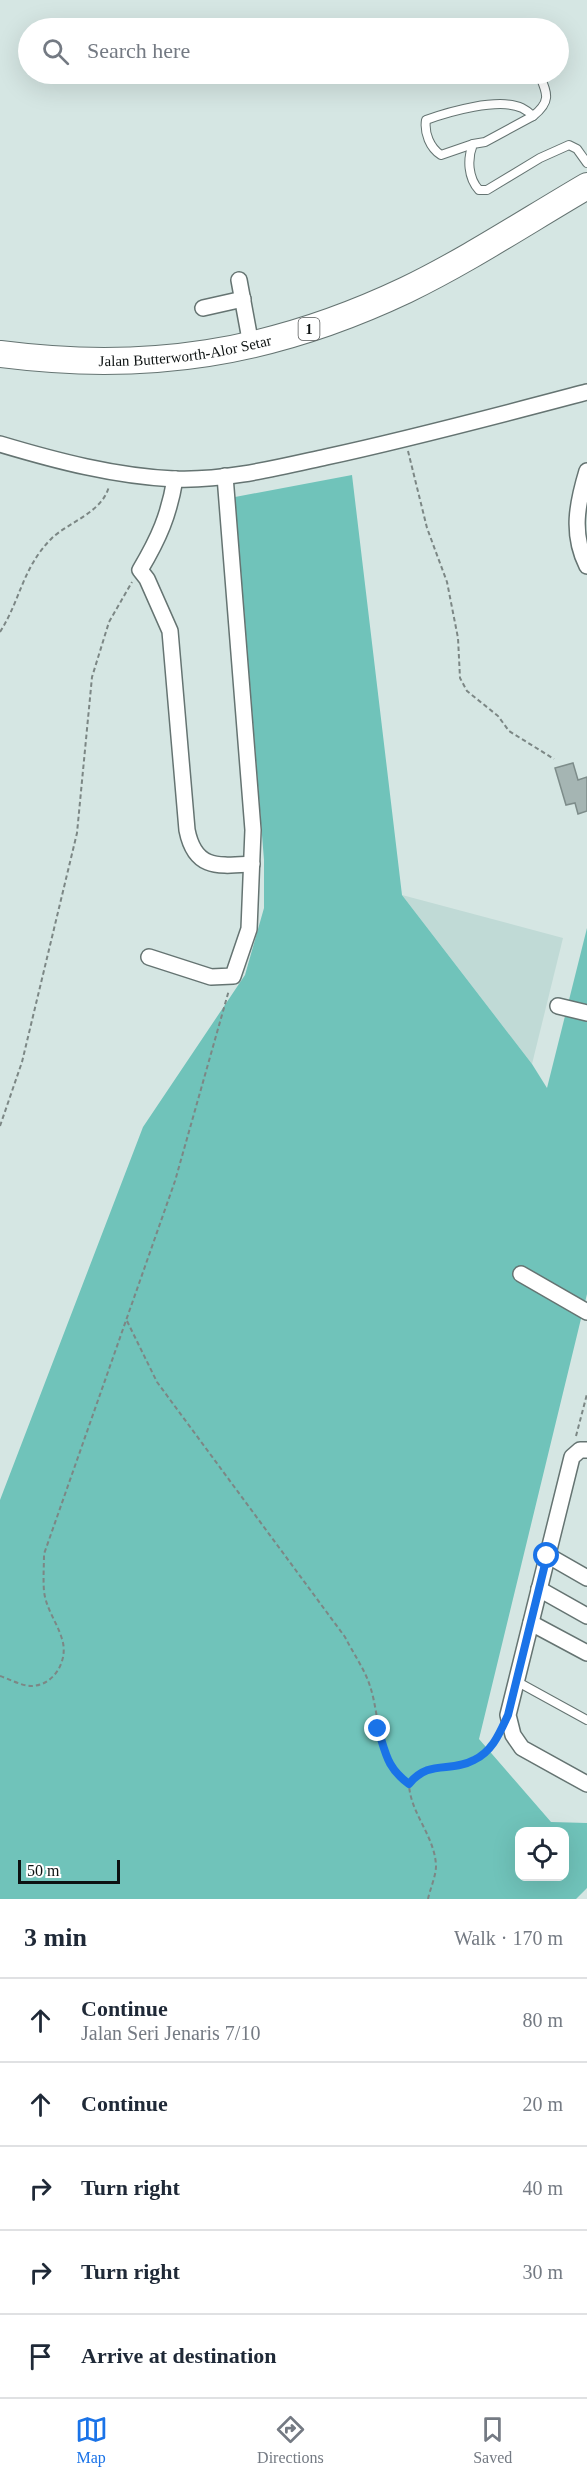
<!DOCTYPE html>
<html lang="en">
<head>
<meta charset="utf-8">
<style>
	:root { --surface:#fff; --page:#f2f2f3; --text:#1f2937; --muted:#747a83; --line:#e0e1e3; --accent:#1a73e8 }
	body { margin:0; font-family:"Times New Roman",serif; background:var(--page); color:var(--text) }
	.controls { position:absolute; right:18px; bottom:18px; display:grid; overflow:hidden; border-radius:12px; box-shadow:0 6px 24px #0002 }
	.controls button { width:54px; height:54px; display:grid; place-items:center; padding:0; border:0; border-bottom:2px solid var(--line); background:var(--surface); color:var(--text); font:30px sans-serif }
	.scale { position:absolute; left:18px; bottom:15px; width:102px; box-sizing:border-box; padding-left:6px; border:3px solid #0d1212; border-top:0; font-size:16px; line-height:21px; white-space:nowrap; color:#0d1212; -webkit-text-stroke:4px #fff; paint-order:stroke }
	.stop { position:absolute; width:18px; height:18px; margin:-14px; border:4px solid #1a73e8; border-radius:50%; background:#fff }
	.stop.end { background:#1a73e8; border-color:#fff; box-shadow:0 2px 6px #0008 }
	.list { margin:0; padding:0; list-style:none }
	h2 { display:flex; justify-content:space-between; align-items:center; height:78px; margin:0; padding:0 24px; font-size:26px }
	h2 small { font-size:20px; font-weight:400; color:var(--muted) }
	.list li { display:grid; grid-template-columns:39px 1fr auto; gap:18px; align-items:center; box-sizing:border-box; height:84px; padding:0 24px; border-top:2px solid var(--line) }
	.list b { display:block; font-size:22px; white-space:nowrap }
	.list p { margin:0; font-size:20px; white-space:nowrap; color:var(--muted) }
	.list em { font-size:20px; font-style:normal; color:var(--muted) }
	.icon { flex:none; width:33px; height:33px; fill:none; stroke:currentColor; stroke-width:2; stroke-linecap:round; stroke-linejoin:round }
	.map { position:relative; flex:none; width:587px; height:1899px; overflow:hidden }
	.search { position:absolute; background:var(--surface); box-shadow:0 6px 24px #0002; left:18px; right:18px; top:18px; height:66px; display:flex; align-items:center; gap:15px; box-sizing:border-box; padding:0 21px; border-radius:33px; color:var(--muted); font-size:22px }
	.sheet { height:498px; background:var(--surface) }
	nav { display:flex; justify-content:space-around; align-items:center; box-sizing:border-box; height:84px; border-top:2px solid var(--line); background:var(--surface); font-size:16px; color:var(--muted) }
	nav a { display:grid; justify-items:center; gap:3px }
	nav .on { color:var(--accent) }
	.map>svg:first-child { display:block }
</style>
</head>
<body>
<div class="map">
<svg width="587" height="1899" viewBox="0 0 587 1899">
	<rect width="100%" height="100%" fill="#d5e6e3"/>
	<path fill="#c0dad6" d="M 402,895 L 563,938 L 532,1064 Z"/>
	<path fill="#70c3ba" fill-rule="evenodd" d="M 352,475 L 402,895 L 532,1064 L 547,1088 L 587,928 L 587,1294 L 479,1739 L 551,1822 L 587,1823 L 587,1888 L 576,1899 L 0,1899 L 0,1500 L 143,1127 L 245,975 L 264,908 L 264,860 L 235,497 ZM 520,1832 L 564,1832 L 564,1876 L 520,1876 Z"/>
	<path fill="#a5b5b3" stroke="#7d8c8a" stroke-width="1.5" d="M 573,763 L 578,780 L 587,777 L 587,811 L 578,814 L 575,803 L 566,805 L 555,768 Z"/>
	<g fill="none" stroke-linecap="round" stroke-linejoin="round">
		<defs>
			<g id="lane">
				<path d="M 533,116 L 485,142 L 473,144 C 467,159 468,178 479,190 L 487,190 L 540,158 L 569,145 L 577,149 L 587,163"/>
				<path d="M 473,144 L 441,155 C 430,148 424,133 426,120 C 448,112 499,97 522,108 C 526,110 530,113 533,116 C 552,101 547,93 539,74"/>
				<path d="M 516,1681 L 587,1720"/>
			</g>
			<g id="street">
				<path d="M 239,280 L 251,345"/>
				<path d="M 203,308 L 243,299"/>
				<path d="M 0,444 C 57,461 114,476 174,479 C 225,481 276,468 326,457 C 414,438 500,415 587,392"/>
				<path d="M 587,471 C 577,504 571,534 587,566"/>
				<path d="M 175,479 C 169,515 159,538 140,570 L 147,579 L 170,631 L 187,830 C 195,870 218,866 252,864"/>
				<path d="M 149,957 L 211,977 L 233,976 L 249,929 L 253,830 L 225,476"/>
				<path d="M 558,1006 L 587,1013"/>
				<path d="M 521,1274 L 587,1312"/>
				<path d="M 587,1450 L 580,1450 L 572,1457 L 508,1715 L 513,1735 L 522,1748 L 587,1784"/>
				<path d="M 547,1555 L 587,1578"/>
				<path d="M 539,1589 L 587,1616"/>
				<path d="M 531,1623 L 587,1653"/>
			</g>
			<g id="primary">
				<path id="s1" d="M 0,354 C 147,373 271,354 406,290 C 468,260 527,221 587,186"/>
			</g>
		</defs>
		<use href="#lane" stroke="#657472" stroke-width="10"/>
		<use href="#street" stroke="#657472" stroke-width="18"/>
		<use href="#primary" stroke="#657472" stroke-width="28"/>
		<g stroke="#7c8785" stroke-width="2" stroke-dasharray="4.5 3" stroke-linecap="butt">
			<path d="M 408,451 L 427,528 L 447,582 L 458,638 L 460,678 L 467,691 L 498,716 L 509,731 L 554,759"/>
			<path d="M 0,632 C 21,599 22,568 52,538 C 69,522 103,512 109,486"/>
			<path d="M 0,1126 L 22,1062 L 77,833 L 92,677 L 109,622 L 132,582"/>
			<path d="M 127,1321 L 157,1382 L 345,1637 C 352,1651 361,1664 367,1678 C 383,1716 372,1758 409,1784"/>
			<path d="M 576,1436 L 587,1394"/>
			<path d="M 0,1676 C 9,1679 22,1686 31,1686 C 54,1686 69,1660 62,1639 C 57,1622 46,1609 44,1591 C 43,1579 44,1566 44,1554 L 175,1181 L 229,990"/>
			<path d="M 428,1899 C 430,1889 436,1876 436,1866 C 435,1836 410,1813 409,1784 C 434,1752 471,1781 498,1737"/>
		</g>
		<use href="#lane" stroke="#fff" stroke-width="8"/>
		<use href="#street" stroke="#fff" stroke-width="15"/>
		<use href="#primary" stroke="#fff" stroke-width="26"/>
	</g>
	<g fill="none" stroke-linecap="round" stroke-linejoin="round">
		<path stroke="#1a73e8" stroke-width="8" d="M 378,1729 C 386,1754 387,1768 409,1784 C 429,1759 450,1773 474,1760 C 493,1751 500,1732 508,1715 L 547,1556"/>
	</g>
	<g text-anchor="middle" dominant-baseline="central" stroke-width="4.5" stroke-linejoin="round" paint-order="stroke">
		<rect fill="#fff" stroke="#565959" stroke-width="1.5" x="298.5" y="318" width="21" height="22" rx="4.5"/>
		<g font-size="14" font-weight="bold" fill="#0d1212">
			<text x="309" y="329">1</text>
		</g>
		<g font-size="15" fill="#0d1212" stroke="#fff">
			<text stroke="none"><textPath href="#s1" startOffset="186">Jalan Butterworth-Alor Setar</textPath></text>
		</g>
	</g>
</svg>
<div class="controls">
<button><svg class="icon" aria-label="locate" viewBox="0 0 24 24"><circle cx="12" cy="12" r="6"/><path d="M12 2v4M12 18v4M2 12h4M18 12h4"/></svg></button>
</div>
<div class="scale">50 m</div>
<div class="stop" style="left:547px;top:1556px"></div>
<div class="stop end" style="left:378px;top:1729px"></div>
<div class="search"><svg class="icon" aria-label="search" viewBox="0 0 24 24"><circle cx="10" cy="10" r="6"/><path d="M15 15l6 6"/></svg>Search here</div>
</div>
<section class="sheet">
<h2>3 min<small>Walk · 170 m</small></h2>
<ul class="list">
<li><svg class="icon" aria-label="ahead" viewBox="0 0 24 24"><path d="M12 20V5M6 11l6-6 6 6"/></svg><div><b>Continue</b><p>Jalan Seri Jenaris 7/10</p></div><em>80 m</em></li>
<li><svg class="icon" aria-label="ahead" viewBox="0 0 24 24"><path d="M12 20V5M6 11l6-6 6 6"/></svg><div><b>Continue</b></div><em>20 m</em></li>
<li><svg class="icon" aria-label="right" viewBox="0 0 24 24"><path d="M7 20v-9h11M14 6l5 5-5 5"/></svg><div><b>Turn right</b></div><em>40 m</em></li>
<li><svg class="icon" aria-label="right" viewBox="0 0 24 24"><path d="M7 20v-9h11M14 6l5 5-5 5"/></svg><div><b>Turn right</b></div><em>30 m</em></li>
<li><svg class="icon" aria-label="arrive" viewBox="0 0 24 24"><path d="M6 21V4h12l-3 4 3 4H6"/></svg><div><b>Arrive at destination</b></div></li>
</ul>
</section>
<nav>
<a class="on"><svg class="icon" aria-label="map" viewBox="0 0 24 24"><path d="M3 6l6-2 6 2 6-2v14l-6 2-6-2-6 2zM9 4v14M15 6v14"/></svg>Map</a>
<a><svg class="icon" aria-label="directions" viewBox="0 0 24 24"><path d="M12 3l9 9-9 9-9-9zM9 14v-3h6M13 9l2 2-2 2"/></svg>Directions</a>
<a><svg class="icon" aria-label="saved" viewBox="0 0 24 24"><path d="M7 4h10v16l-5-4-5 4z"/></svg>Saved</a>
</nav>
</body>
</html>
